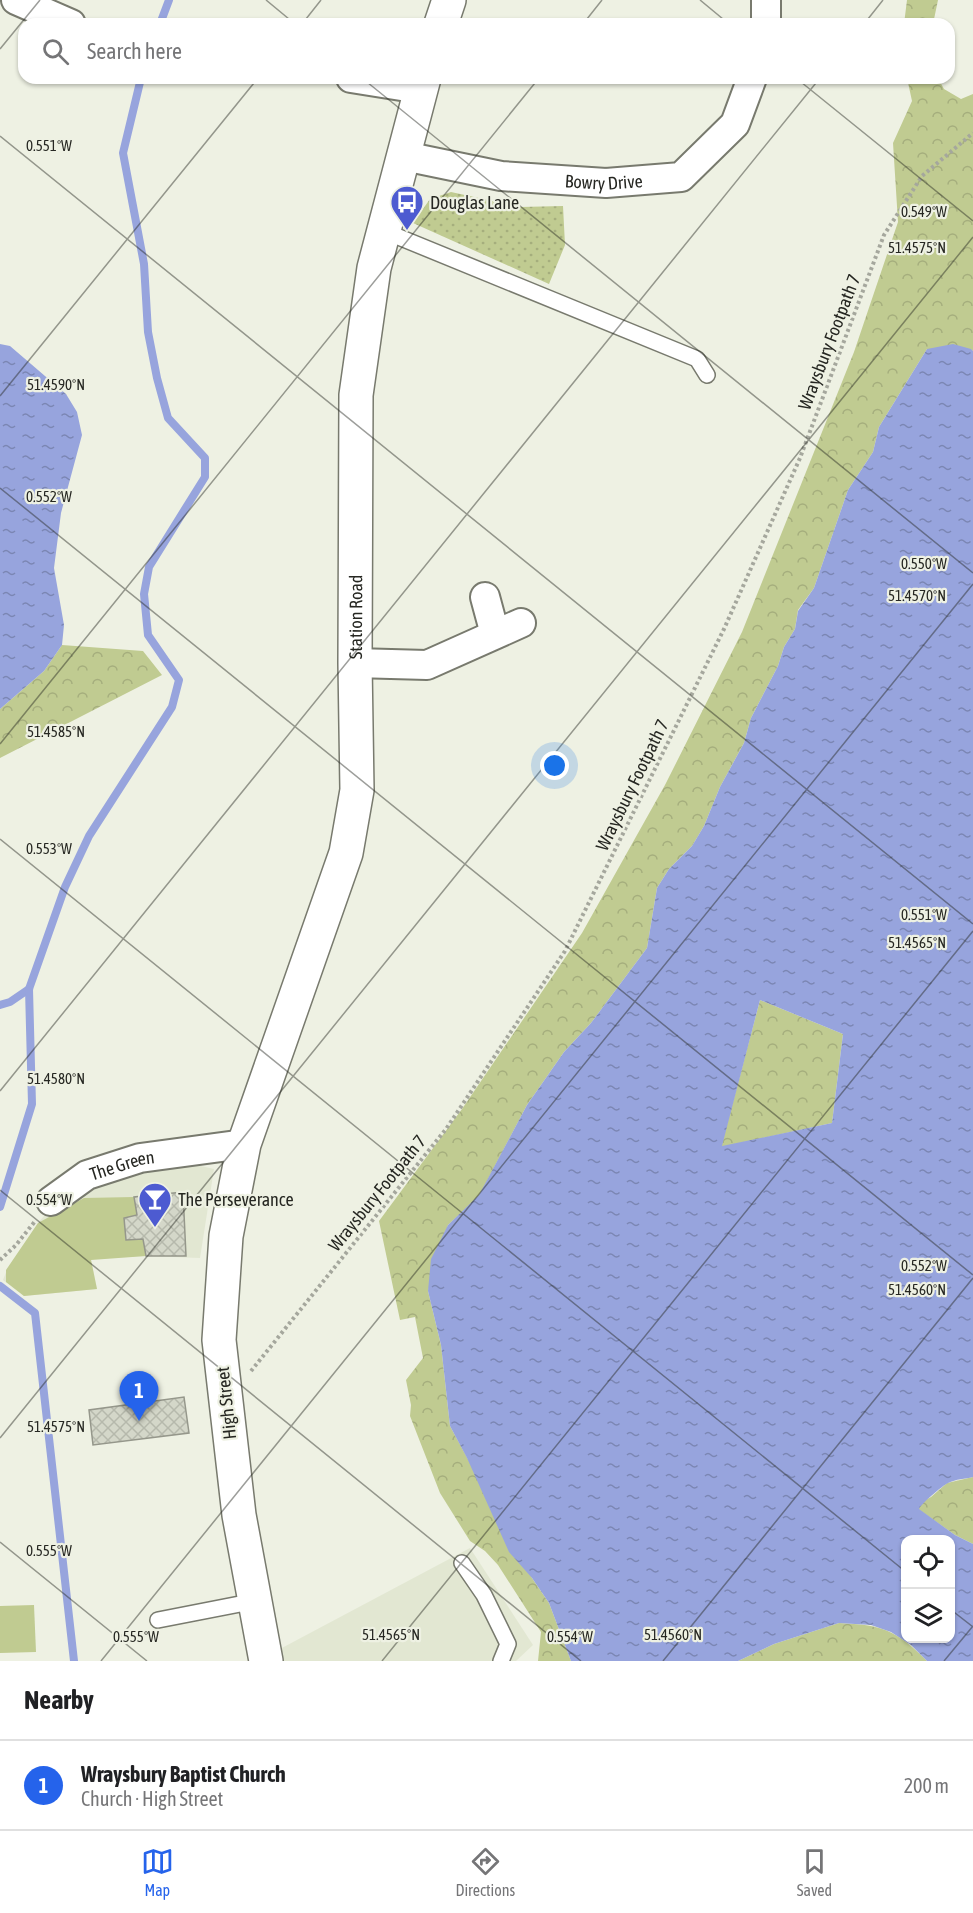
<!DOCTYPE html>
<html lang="en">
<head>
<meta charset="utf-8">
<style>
	:root { --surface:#fff; --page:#f6f6f6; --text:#202124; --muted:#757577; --line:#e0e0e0; --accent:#2563eb }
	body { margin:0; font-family:"Asap Condensed",sans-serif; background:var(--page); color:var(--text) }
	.controls { position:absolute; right:18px; bottom:18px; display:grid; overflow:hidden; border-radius:12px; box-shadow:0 2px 4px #0004 }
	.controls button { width:54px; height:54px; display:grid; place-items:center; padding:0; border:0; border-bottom:2px solid var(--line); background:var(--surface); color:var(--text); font:30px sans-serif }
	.you { position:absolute; left:555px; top:766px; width:21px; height:21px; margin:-15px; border:4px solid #fff; border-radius:50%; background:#1a73e8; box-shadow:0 0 0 9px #1a73e833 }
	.badge { display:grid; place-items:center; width:39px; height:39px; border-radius:50%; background:var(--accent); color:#fff; font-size:20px; font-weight:700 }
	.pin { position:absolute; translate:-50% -50px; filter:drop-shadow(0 2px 3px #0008) }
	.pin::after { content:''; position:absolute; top:32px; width:21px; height:18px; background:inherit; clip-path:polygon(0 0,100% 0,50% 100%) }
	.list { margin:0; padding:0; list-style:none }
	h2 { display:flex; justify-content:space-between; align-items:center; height:78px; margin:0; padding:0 24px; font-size:26px }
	h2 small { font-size:20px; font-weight:400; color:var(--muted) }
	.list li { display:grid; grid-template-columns:39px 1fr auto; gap:18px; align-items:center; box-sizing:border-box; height:90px; padding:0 24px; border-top:2px solid var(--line) }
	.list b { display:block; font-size:22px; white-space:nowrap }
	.list p { margin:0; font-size:20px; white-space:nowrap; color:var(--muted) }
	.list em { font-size:20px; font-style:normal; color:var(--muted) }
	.icon { flex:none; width:33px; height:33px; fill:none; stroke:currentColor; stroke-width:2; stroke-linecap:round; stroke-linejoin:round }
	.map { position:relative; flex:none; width:973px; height:1661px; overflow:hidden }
	.search { position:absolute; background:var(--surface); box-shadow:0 2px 4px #0004; left:18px; right:18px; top:18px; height:66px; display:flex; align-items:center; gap:15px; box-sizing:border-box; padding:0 21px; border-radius:18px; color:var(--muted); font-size:22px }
	.sheet { height:168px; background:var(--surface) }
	nav { display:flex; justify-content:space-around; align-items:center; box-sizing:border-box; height:84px; border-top:2px solid var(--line); background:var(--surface); font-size:16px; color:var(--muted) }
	nav a { display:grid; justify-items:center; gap:3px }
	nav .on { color:var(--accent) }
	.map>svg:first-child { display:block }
</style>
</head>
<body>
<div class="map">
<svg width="973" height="1661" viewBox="0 0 973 1661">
	<defs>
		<pattern id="grass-dots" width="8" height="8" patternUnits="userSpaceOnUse" patternTransform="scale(1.5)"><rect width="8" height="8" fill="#c0cb91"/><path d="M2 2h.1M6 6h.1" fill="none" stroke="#a5ae7d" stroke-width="1.8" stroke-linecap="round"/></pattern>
		<pattern id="forest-crowns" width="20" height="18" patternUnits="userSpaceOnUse" patternTransform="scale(1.5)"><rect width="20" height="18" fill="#c0cb91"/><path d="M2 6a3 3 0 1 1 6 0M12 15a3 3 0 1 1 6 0" fill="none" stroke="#a5ae7d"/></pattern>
		<pattern id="water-ripples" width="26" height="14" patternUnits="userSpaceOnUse" patternTransform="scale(1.5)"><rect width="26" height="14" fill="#97a4dd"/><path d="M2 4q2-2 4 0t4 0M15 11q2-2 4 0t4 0" fill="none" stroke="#7b86b3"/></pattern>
		<pattern id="building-cross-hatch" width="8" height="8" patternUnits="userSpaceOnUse" patternTransform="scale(1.5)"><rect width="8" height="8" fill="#d4d7c9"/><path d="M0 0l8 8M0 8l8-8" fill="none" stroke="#b6b9ac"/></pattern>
	</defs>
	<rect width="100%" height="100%" fill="#eef1e3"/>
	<g fill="#e2e7d2">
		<path d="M 179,1161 L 214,1169 L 200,1258 L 146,1256 L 91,1259 L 97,1289 L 24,1296 L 3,1280 L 7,1270 L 38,1223 L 62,1195 Z"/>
		<path d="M 470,1548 L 533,1645 L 516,1661 L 283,1661 L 280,1649 Z"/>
	</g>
	<path fill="url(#grass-dots)" d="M 451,192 L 520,207 L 563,206 L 565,245 L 549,284 L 413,223 L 430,199 Z"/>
	<g fill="url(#forest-crowns)">
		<path d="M 907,0 L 938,0 L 933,24 L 904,24 Z"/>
		<path d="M 907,78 L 938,78 L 944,89 L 961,99 L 973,94 L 973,351 L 970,349 L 927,349 L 879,427 L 873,452 L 848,490 L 814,588 L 798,610 L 795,629 L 784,647 L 778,666 L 751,718 L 744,743 L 720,787 L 704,826 L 692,846 L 669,869 L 657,888 L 647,948 L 591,1023 L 564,1052 L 527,1105 L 479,1196 L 448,1225 L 428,1291 L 441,1345 L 450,1426 L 532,1578 L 549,1603 L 571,1661 L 538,1661 L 541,1632 L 498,1565 L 485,1551 L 470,1541 L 440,1493 L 410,1416 L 411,1405 L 406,1380 L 423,1358 L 415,1317 L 400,1320 L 379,1221 L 462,1109 L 582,933 L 665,785 L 742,632 L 854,352 L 898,222 L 893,143 L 912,101 Z"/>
		<path d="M 62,645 L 143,651 L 162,675 L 0,758 L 0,709 L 44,671 Z"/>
		<path d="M 760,1000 L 843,1034 L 832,1123 L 721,1147 Z"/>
		<path d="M 973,1477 L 973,1544 L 955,1535 L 918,1509 L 923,1501 L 931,1497 L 947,1483 Z"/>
		<path d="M 839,1623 C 882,1625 895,1629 927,1661 L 738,1661 L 774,1644 Z"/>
	</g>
	<g fill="#c0cb91">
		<path d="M 134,1197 L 137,1215 L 124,1218 L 126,1239 L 143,1239 L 146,1256 L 91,1260 L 97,1289 L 24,1296 L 6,1282 L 6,1270 L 38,1223 L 84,1198 Z"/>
		<path d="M 34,1605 L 36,1652 L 0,1653 L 0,1606 Z"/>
	</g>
	<g fill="url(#water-ripples)" fill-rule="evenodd">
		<path d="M 0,344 L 10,346 L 66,394 L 77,412 L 82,435 L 61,513 L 54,568 L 64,625 L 62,645 L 44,671 L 0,709 Z"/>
		<path d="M 953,344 L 971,349 L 973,351 L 973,1477 C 965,1479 956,1479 948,1483 C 942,1486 921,1504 919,1509 L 955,1535 L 973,1544 L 973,1661 L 927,1661 L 911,1645 L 891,1632 L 871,1625 L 839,1623 L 774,1644 L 738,1661 L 571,1661 L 549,1603 L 532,1578 L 509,1552 L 467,1458 L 450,1426 L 441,1345 L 428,1291 L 431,1259 L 448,1225 L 479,1195 L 527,1105 L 564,1052 L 591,1023 L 647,948 L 657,888 L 669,869 L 692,846 L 704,826 L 720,787 L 744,743 L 751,718 L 778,666 L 784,647 L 795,629 L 798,611 L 814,588 L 848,490 L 873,452 L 879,427 L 927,349 ZM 760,1000 L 843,1034 L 832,1123 L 722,1146 ZM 906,1540 L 950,1540 L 950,1638 L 906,1638 Z"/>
	</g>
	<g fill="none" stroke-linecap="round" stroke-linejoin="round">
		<g stroke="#97a4dd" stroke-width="8">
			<path d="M 160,24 L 169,0"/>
			<path d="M 0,1005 L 10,1002 L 29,989"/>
			<path d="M 0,1207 L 32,1104 L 29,989 L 65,887 L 89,836 L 172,707 L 179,680 L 148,635 L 144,594 L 149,567 L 205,477 L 205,458 L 168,418 L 157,378 L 148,332 L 144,264 L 123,153 L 141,78"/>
			<path d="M 0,1286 L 35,1313 L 74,1661"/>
		</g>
	</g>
	<g fill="url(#building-cross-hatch)" stroke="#95978b" stroke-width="1.5">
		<path d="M 183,1192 L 186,1256 L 146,1256 L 143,1239 L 126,1240 L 124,1218 L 137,1215 L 134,1197 Z"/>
		<path d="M 184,1397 L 189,1433 L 93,1445 L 89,1410 Z"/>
	</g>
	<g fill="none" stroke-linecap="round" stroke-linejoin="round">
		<defs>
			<g id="lane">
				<path d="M 384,231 L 697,359 L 707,375"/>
				<path d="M 462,1563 L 484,1595 L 508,1644 L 501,1661"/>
				<path d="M 158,1620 L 255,1601"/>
			</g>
			<g id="street">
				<path d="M 16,0 L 71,24"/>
				<path d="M 766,0 L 766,24"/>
				<path d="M 351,78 L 420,89"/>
				<path id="s1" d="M 404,156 L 501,176 L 606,183 L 681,177 L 735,124 L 752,78"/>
				<path d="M 485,597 L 495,634"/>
				<path d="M 355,663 L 427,665 L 521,623"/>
				<path id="s2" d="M 51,1201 L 87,1175 L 140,1158 L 244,1144"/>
			</g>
			<g id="secondary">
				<path d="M 441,24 L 449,0"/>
				<path id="s3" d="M 266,1661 L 239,1515 L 219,1340 L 226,1236 L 244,1144 L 346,853 L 357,790 L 355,663 L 356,395 L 374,268 L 424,78"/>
			</g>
		</defs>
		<use href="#lane" stroke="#787a6e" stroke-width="18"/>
		<use href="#street" stroke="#787a6e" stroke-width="32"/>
		<use href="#secondary" stroke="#787a6e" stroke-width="36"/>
		<g stroke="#a5a79d" stroke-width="4" stroke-dasharray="3 3" stroke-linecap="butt">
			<path d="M 0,1260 L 16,1245 L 36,1220"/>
			<path d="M 251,1371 L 446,1129 L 565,951 L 724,629 L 800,458 L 884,235 L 922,176 L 973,133"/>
		</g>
		<use href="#lane" stroke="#fff" stroke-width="15"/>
		<use href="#street" stroke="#fff" stroke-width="28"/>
		<use href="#secondary" stroke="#fff" stroke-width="33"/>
	</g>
	<path fill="none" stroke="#262722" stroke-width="1.5" stroke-opacity="0.45" d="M 266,0 L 295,24M 700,0 L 729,24M 302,24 L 321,0M 583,24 L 602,0M 864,24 L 883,0M 0,49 L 40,0M 362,78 L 973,573M 796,78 L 973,221M 0,136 L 973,924M 0,396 L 258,78M 0,488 L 973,1275M 0,744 L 539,78M 0,839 L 906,1572M 0,1091 L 820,78M 0,1190 L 581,1661M 0,1438 L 973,237M 0,1542 L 147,1661M 950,1609 L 973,1627M 101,1661 L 973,584M 382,1661 L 973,931M 663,1661 L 973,1278M 944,1661 L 973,1626"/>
	<defs>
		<symbol id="bus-pin" viewBox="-11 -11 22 30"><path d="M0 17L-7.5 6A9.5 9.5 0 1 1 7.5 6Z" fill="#4d5bd1" stroke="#eef1e3"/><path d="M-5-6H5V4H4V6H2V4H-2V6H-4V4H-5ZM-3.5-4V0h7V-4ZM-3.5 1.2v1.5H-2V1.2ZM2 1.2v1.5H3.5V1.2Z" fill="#fff"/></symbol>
		<symbol id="bar-pin" viewBox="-11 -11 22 30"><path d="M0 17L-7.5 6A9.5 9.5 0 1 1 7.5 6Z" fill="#4d5bd1" stroke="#eef1e3"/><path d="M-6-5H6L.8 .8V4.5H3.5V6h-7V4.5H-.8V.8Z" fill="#fff"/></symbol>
	</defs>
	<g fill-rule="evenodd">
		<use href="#bus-pin" x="388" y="183" width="38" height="52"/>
		<use href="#bar-pin" x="136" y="1180" width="38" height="52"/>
	</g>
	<g text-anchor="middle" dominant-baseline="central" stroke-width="4.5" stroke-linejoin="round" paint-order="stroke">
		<g font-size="18" fill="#262722" stroke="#eef1e3">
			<text stroke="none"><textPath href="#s1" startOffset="202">Bowry Drive</textPath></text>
			<text transform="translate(829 342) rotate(-69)">Wraysbury Footpath 7</text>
			<text stroke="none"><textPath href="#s3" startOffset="1068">Station Road</textPath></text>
			<text transform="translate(632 785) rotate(-64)">Wraysbury Footpath 7</text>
			<text stroke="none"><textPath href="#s2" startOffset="81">The Green</textPath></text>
			<text transform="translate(377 1193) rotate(-51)">Wraysbury Footpath 7</text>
			<text transform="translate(226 1403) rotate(-96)">High Street</text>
		</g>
		<g font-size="18" fill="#262722" stroke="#eef1e3" text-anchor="start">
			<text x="430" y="202">Douglas Lane</text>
			<text x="178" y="1199">The Perseverance</text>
		</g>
	</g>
	<g font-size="15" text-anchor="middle" fill="#262722" stroke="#eef1e3" stroke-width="4.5" stroke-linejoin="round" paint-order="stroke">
		<text x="49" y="151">0.551°W</text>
		<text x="924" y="217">0.549°W</text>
		<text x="917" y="253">51.4575°N</text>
		<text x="56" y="390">51.4590°N</text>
		<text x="49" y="502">0.552°W</text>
		<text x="924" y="569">0.550°W</text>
		<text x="917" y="601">51.4570°N</text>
		<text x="56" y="737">51.4585°N</text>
		<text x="49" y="854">0.553°W</text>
		<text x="924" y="920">0.551°W</text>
		<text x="917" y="948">51.4565°N</text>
		<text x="56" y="1084">51.4580°N</text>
		<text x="49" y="1205">0.554°W</text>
		<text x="924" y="1271">0.552°W</text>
		<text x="917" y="1295">51.4560°N</text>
		<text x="56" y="1432">51.4575°N</text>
		<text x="49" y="1556">0.555°W</text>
		<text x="391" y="1640">51.4565°N</text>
		<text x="673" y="1640">51.4560°N</text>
		<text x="136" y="1642">0.555°W</text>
		<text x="570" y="1642">0.554°W</text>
	</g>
</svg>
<div class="controls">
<button><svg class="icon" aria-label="locate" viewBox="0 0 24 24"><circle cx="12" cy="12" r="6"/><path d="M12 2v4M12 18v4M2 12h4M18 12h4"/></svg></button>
<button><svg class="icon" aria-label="layers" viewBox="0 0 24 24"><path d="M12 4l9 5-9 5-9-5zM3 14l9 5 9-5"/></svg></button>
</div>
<div class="you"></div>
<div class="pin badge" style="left:139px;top:1421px">1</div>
<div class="search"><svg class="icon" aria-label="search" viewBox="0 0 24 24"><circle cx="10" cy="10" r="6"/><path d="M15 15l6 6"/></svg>Search here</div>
</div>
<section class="sheet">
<h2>Nearby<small></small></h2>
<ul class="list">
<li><span class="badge">1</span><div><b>Wraysbury Baptist Church</b><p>Church · High Street</p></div><em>200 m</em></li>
</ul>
</section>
<nav>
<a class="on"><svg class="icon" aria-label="map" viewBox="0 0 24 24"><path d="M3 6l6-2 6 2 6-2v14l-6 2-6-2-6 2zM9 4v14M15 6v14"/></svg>Map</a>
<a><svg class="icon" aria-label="directions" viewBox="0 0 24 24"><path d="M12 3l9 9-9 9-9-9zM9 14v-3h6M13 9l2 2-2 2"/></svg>Directions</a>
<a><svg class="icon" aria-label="saved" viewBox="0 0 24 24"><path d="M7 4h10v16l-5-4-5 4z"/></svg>Saved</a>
</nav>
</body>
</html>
